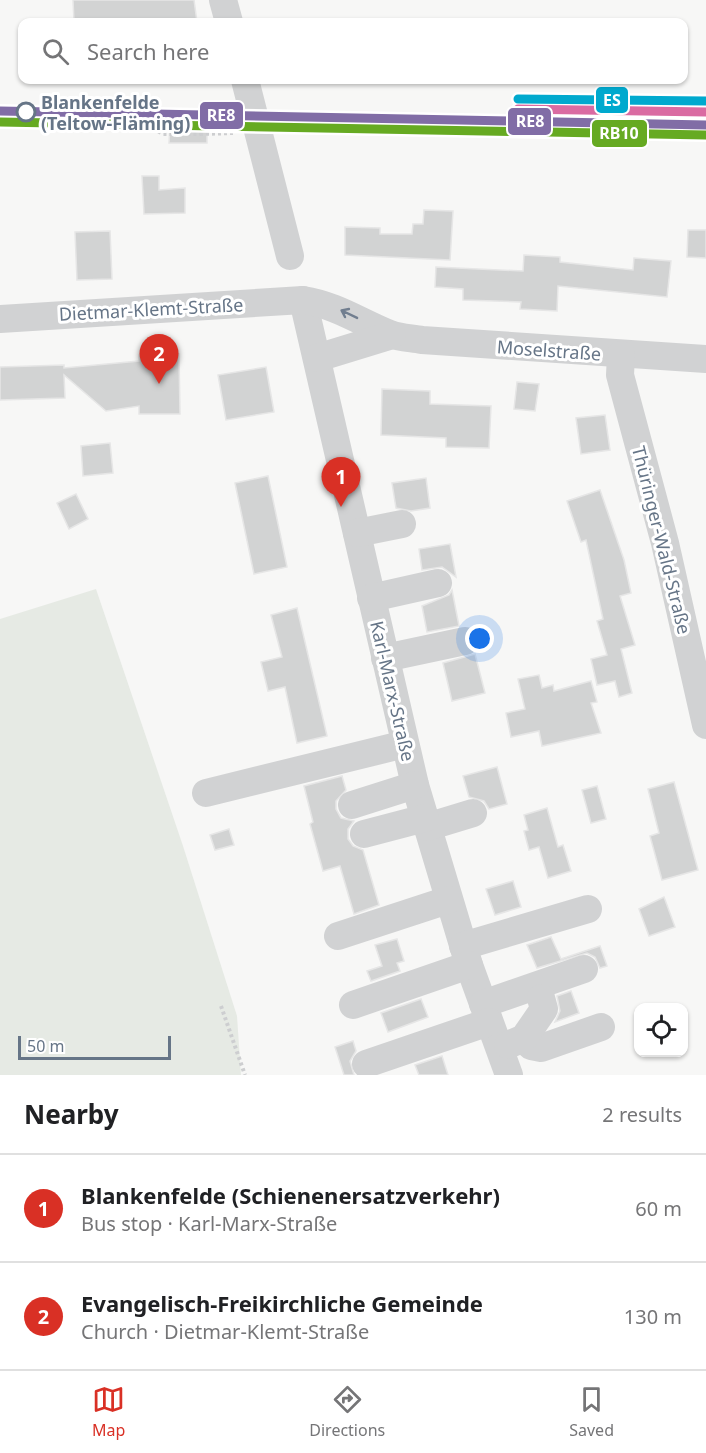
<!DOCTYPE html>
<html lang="en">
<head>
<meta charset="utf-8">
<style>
	:root { --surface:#fff; --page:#f6f6f6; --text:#202124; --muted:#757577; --line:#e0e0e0; --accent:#d93025 }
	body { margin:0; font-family:"Noto Sans",sans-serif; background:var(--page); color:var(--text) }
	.controls { position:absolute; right:18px; bottom:18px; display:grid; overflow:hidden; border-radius:12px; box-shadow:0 2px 4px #0004 }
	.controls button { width:54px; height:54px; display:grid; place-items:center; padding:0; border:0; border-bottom:2px solid var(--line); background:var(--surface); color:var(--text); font:30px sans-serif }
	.scale { position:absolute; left:18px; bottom:15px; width:153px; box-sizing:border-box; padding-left:6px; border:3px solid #667587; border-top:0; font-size:16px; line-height:21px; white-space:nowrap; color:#667587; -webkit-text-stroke:4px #fff; paint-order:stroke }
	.you { position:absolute; left:480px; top:639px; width:21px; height:21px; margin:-15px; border:4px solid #fff; border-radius:50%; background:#1a73e8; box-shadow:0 0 0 9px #1a73e833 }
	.badge { display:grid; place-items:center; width:39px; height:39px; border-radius:50%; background:var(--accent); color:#fff; font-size:20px; font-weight:700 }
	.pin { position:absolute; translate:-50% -50px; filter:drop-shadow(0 2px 3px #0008) }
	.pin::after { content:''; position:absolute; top:32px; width:21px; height:18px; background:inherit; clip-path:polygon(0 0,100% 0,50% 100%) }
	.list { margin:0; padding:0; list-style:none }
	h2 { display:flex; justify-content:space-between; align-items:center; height:78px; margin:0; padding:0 24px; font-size:26px }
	h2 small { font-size:20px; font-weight:400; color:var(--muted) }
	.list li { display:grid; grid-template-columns:39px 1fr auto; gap:18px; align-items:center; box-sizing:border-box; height:108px; padding:0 24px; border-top:2px solid var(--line) }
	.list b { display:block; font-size:22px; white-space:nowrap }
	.list p { margin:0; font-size:20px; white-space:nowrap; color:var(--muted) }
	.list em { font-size:20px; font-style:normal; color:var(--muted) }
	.icon { flex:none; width:33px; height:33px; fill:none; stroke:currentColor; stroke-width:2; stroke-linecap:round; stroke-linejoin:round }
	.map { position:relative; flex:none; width:706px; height:1075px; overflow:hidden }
	.search { position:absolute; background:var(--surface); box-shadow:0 2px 4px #0004; left:18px; right:18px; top:18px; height:66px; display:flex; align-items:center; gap:15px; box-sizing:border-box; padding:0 21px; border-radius:12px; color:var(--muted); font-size:22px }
	.sheet { height:294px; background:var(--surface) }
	nav { display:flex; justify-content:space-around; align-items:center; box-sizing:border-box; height:84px; border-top:2px solid var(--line); background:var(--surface); font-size:16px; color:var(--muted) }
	nav a { display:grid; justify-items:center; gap:3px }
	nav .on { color:var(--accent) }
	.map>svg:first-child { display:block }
</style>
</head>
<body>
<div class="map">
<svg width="706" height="1075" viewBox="0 0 706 1075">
	<rect width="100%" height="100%" fill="#f7f7f6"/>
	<path fill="#e6eae4" d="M 96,589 L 183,846 L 237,1016 L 241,1075 L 0,1075 L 0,619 Z"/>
	<g fill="#d2d3d3" stroke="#e6e6e6" stroke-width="1.5">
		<path d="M 73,0 L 194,0 L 197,22 L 74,22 Z"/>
		<path d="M 170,124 L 207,124 L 207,143 L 169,143 Z"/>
		<path d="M 142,176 L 159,176 L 159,190 L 185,188 L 185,213 L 144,214 Z"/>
		<path d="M 424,210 L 453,211 L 450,260 L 345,255 L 345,227 L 380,228 L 380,234 L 412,234 L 413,224 L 423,224 Z"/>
		<path d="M 688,230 L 706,230 L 706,258 L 687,257 Z"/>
		<path d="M 110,231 L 112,279 L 77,280 L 75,232 Z"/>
		<path d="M 524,255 L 560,257 L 560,262 L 633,270 L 634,258 L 671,261 L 667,297 L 558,286 L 557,311 L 520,309 L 521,302 L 463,300 L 463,289 L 435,287 L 436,267 L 523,271 Z"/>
		<path d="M 179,354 L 180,414 L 139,414 L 139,406 L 106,411 L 64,375 L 65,398 L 0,400 L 0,367 L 64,365 L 64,368 L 139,361 L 139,355 Z"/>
		<path d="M 266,367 L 274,412 L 226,420 L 218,375 Z"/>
		<path d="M 517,382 L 539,384 L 535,411 L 514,409 Z"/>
		<path d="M 382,389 L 430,391 L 430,404 L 491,406 L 489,448 L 446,447 L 446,438 L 381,435 Z"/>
		<path d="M 605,415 L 610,450 L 581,454 L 576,418 Z"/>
		<path d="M 110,443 L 113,473 L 83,476 L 81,446 Z"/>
		<path d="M 268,476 L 287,567 L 254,574 L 235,483 Z"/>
		<path d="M 426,478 L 430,508 L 411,511 L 396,508 L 392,483 Z"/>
		<path d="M 600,490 L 624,560 L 631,593 L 620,596 L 635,645 L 621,649 L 632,693 L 619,697 L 615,681 L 597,685 L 591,659 L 607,655 L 597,621 L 603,619 L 586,540 L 581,542 L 567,501 Z"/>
		<path d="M 76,494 L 88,519 L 69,529 L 57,503 Z"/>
		<path d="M 450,544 L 456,577 L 442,567 L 422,570 L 419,549 Z"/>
		<path d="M 452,590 L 459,626 L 427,632 L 422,606 L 449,595 Z"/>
		<path d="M 297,608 L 327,736 L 297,743 L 285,687 L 268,691 L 261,662 L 282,657 L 271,615 Z"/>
		<path d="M 475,654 L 485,693 L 452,701 L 443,663 Z"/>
		<path d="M 539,675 L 542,688 L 553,685 L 554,691 L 591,681 L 597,702 L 591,703 L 601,733 L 542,746 L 539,731 L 511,737 L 506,713 L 525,709 L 518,679 Z"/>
		<path d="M 497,767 L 507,804 L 489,809 L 484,801 L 469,797 L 463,776 Z"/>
		<path d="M 342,776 L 346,790 L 336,801 L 336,809 L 341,818 L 354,821 L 348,829 L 348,839 L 353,846 L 363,850 L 379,905 L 354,914 L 340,866 L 323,871 L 310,824 L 313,822 L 304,786 Z"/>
		<path d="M 674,782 L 698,870 L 662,880 L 650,836 L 659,833 L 648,789 Z"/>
		<path d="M 597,786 L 606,819 L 591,823 L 582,790 Z"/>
		<path d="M 547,808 L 558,847 L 563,845 L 571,871 L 548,878 L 539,847 L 529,850 L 524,831 L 528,830 L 524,815 Z"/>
		<path d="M 229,829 L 234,845 L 215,850 L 210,835 Z"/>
		<path d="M 513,881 L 521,907 L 495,915 L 486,889 Z"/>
		<path d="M 664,897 L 675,927 L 649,936 L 639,909 Z"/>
		<path d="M 551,937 L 561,959 L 600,946 L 607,966 L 600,968 L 595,957 L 587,953 L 537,968 L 527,945 Z"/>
		<path d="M 397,939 L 404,961 L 397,963 L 400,971 L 371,981 L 367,971 L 382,966 L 375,945 Z"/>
		<path d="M 571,991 L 579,1013 L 555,1022 L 560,1011 L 557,996 Z"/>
		<path d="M 421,999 L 428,1017 L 388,1032 L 381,1013 Z"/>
		<path d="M 353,1041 L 356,1051 L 350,1061 L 354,1075 L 344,1075 L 335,1047 Z"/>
		<path d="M 442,1056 L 448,1075 L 419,1075 L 415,1065 Z"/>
	</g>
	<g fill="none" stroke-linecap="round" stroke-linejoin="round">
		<g stroke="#cdced0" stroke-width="4" stroke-dasharray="3 3" stroke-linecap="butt">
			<path d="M 152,123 L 152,128 L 163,134 L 201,134"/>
			<path d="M 152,128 L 201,128 L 201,134 L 234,133"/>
			<path d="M 221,1006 L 245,1075"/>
		</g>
		<g stroke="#d1d2d3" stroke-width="28">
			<path d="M 223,0 L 229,22"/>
			<path d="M 245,80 L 290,256"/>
			<path d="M 303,300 L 415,785 L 469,965 L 509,1075"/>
			<path d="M 0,319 L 303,300 C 336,305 360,322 390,334 C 400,338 412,338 422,340 L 706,359"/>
			<path d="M 621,355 L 620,375 L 665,543 L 706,725"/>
			<path d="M 317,358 L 392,335"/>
			<path d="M 357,533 L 402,524"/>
			<path d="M 371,598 L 438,583"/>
			<path d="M 385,658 L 465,641"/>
			<path d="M 206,793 L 405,744"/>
			<path d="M 352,805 L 415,785"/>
			<path d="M 427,827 L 473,813"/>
			<path d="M 364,834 L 425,818"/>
			<path d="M 338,936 L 448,900"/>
			<path d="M 463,946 L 588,909"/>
			<path d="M 483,1004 L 584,969"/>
			<path d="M 353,1005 L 469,965"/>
			<path d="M 524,1038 L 531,1046 L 541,1048 L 601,1027"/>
			<path d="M 508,1045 L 524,1038 L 544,1009 L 541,998"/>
			<path d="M 366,1064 L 489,1022"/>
		</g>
		<defs>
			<path id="rail-1" d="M 0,111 L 706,125"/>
			<path id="rail-2" d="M 0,122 L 706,135"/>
			<path id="rail-3" d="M 518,109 L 706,112"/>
			<path id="rail-4" d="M 518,99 L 706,101"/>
		</defs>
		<use href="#rail-1" stroke="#fff" stroke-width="14"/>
		<use href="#rail-2" stroke="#fff" stroke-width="14"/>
		<use href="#rail-3" stroke="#fff" stroke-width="14"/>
		<use href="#rail-4" stroke="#fff" stroke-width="14"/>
		<use href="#rail-1" stroke="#816da6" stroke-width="9"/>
		<use href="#rail-2" stroke="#6a2" stroke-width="9"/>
		<use href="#rail-3" stroke="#da6ba2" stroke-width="9"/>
		<use href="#rail-4" stroke="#00a9ce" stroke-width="9"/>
	</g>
	<defs><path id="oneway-shaft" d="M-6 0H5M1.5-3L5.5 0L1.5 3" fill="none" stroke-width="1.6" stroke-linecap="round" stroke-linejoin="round" transform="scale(1.5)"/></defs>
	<use stroke="#717e8f" href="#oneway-shaft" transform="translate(349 314) rotate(-154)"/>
	<circle fill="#fff" stroke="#667587" stroke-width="3" cx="26" cy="112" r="9"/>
	<g text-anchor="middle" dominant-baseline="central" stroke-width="6" stroke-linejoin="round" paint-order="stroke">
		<g font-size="18" font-weight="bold" fill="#667587" stroke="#fff" text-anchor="start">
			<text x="41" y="102">Blankenfelde<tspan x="41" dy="21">(Teltow-Fläming)</tspan></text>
		</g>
		<g font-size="18" fill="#667587" stroke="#fff">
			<text transform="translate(151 309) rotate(-3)">Dietmar-Klemt-Straße</text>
			<text transform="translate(549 350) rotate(4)">Moselstraße</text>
			<text transform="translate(662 540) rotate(76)">Thüringer-Wald-Straße</text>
			<text transform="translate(393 691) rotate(77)">Karl-Marx-Straße</text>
		</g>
	</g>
	<g stroke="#fff" stroke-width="2">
		<rect x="595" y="86" width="34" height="28" rx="6" fill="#00a9ce"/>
		<rect x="199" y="101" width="45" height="29" rx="6" fill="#816da6"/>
		<rect x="507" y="107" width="45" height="29" rx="6" fill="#816da6"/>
		<rect x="591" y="119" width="57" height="29" rx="6" fill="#6a2"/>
	</g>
	<g font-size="16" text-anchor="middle" font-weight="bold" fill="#fff">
		<text x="612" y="106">ES</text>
		<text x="221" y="121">RE8</text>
		<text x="530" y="127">RE8</text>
		<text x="619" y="139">RB10</text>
	</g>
</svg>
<div class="controls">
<button><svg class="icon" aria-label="locate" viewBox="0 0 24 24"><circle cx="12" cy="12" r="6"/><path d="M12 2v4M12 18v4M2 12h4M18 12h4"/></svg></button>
</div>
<div class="scale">50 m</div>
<div class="you"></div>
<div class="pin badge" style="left:341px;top:507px">1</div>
<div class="pin badge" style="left:159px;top:384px">2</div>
<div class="search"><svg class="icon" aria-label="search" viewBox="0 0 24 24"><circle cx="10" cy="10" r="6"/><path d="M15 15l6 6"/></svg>Search here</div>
</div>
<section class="sheet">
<h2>Nearby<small>2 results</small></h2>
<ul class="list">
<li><span class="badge">1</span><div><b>Blankenfelde (Schienenersatzverkehr)</b><p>Bus stop · Karl-Marx-Straße</p></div><em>60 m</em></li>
<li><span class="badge">2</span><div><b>Evangelisch-Freikirchliche Gemeinde</b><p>Church · Dietmar-Klemt-Straße</p></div><em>130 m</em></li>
</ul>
</section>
<nav>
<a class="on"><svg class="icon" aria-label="map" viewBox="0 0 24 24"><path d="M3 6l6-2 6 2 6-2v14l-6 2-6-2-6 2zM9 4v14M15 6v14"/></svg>Map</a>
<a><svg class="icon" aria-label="directions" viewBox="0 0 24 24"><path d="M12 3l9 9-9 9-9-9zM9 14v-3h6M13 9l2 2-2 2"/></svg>Directions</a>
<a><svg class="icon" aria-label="saved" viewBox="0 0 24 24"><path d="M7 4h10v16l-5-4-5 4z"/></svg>Saved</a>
</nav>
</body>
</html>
